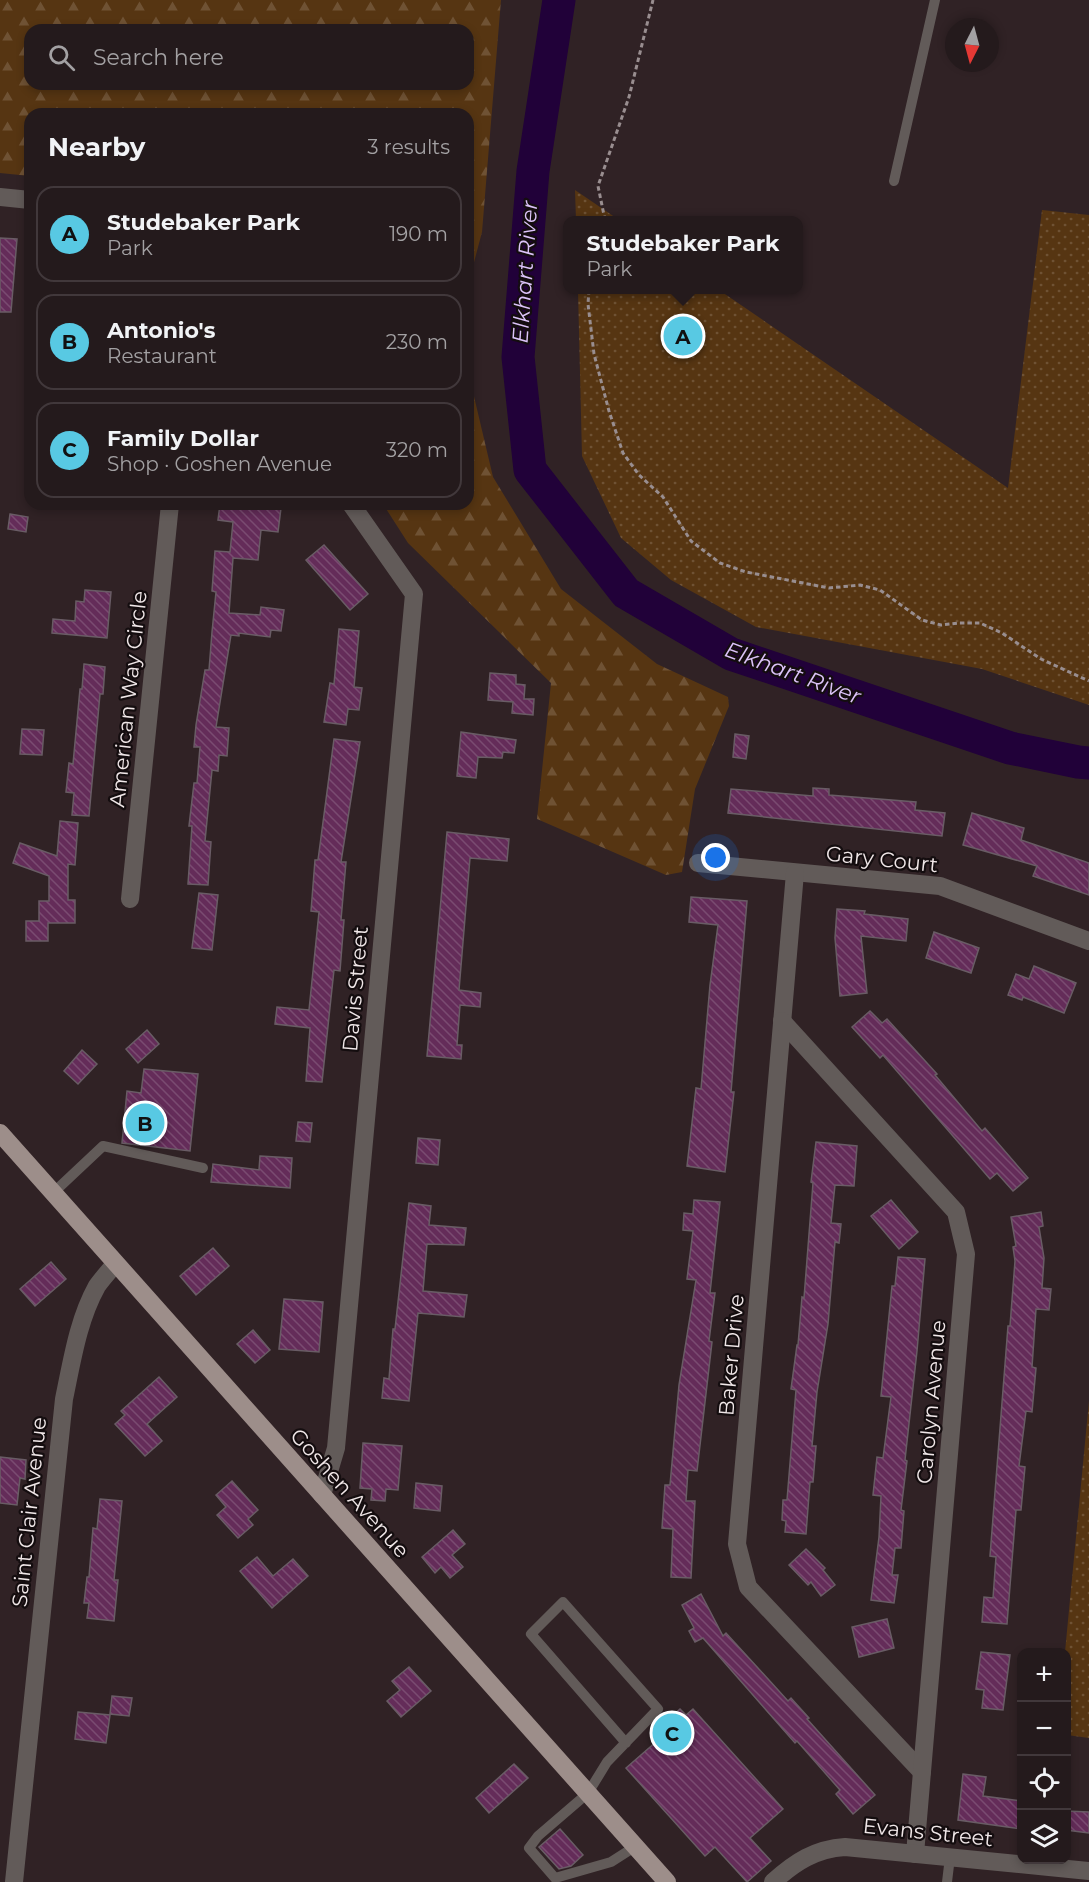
<!DOCTYPE html>
<html lang="en">
<head>
<meta charset="utf-8">
<style>
	:root { --surface:#241a1c; --page:#2c2325; --text:#f1f3f6; --muted:#a3a1a3; --line:#41383b; --accent:#58c9e3 }
	body { margin:0; font-family:Montserrat,sans-serif; background:var(--page); color:var(--text) }
	.controls { position:absolute; right:18px; bottom:18px; display:grid; overflow:hidden; border-radius:12px; box-shadow:0 3px 9px #0003 }
	.controls button { width:54px; height:54px; display:grid; place-items:center; padding:0; border:0; border-bottom:2px solid var(--line); background:var(--surface); color:var(--text); font:30px sans-serif }
	.compass { position:absolute; left:945px; top:18px; width:54px; height:54px; border-radius:50%; background:var(--surface); box-shadow:0 3px 9px #0003; rotate:186deg }
	.you { position:absolute; left:716px; top:858px; width:21px; height:21px; margin:-15px; border:4px solid #fff; border-radius:50%; background:#1a73e8; box-shadow:0 0 0 9px #1a73e833 }
	.badge { display:grid; place-items:center; width:39px; height:39px; border-radius:50%; background:var(--accent); color:#111; font-size:20px; font-weight:700 }
	.pin { position:absolute; translate:-50% -50%; border:3px solid #fff; box-shadow:0 2px 6px #0006 }
	.popup { position:absolute; left:563px; top:216px; width:240px; height:78px; box-sizing:border-box; display:grid; place-content:center; border-radius:12px; background:var(--surface); filter:drop-shadow(0 2px 4px #0005); font-size:20px; white-space:nowrap; color:var(--muted) }
	.popup b { font-size:22px; color:var(--text) }
	.popup::after { content:''; position:absolute; left:50%; top:100%; margin-left:-12px; border:12px solid transparent; border-top-color:var(--surface) }
	.list { margin:0; padding:0; list-style:none }
	h2 { display:flex; justify-content:space-between; align-items:center; height:78px; margin:0; padding:0 24px; font-size:26px }
	h2 small { font-size:20px; font-weight:400; color:var(--muted) }
	.list li { display:grid; grid-template-columns:39px 1fr auto; gap:18px; align-items:center; box-sizing:border-box; height:96px; margin:0 12px 12px; padding:0 12px; border:2px solid var(--line); border-radius:18px }
	.list b { display:block; font-size:22px; white-space:nowrap }
	.list p { margin:0; font-size:20px; white-space:nowrap; color:var(--muted) }
	.list em { font-size:20px; font-style:normal; color:var(--muted) }
	.icon { flex:none; width:33px; height:33px; fill:none; stroke:currentColor; stroke-width:2; stroke-linecap:round; stroke-linejoin:round }
	.map { position:relative; flex:none; width:1089px; height:1882px; overflow:hidden }
	.search { position:absolute; background:var(--surface); box-shadow:0 3px 9px #0003; left:24px; top:24px; width:450px; height:66px; display:flex; align-items:center; gap:15px; box-sizing:border-box; padding:0 21px; border-radius:18px; color:var(--muted); font-size:22px }
	.panel { position:absolute; background:var(--surface); box-shadow:0 3px 9px #0003; left:24px; top:108px; width:450px; height:402px; border-radius:18px }
	.map>svg:first-child { display:block }
</style>
</head>
<body>
<div class="map">
<svg width="1089" height="1882" viewBox="0 0 1089 1882">
	<defs>
		<pattern id="forest-firs" width="22" height="20" patternUnits="userSpaceOnUse" patternTransform="scale(1.5)"><rect width="22" height="20" fill="#563512"/><path d="M5 1l3.5 6h-7zM16 11l3.5 6h-7z" fill="#6f5234"/></pattern>
		<pattern id="park-dots" width="8" height="8" patternUnits="userSpaceOnUse" patternTransform="scale(1.5)"><rect width="8" height="8" fill="#563512"/><path d="M2 2h.1M6 6h.1" fill="none" stroke="#6f5234" stroke-width="1.8" stroke-linecap="round"/></pattern>
		<pattern id="building-back-hatch" width="6" height="6" patternUnits="userSpaceOnUse" patternTransform="scale(1.5)"><rect width="6" height="6" fill="#642c59"/><path d="M-1 5l2 2M0 0l6 6M5-1l2 2" fill="none" stroke="#7a4b71"/></pattern>
	</defs>
	<rect width="100%" height="100%" fill="#302225"/>
	<g fill="url(#forest-firs)" fill-rule="evenodd">
		<path d="M 0,0 L 501,0 L 482,232 L 468,285 L 468,114 L 30,114 L 30,176 L 0,173 ZM 30,30 L 468,30 L 468,84 L 30,84 Z"/>
		<path d="M 468,371 L 493,477 L 561,589 L 657,664 L 728,697 L 729,706 L 695,789 L 682,872 L 666,875 L 537,819 L 551,683 L 408,543 L 383,504 L 468,504 Z"/>
	</g>
	<g fill="url(#park-dots)">
		<path d="M 575,190 L 619,220 L 576,220 Z"/>
		<path d="M 1042,210 L 1089,215 L 1089,705 L 982,669 L 756,627 L 671,580 L 621,538 L 582,456 L 578,290 L 719,290 L 1008,488 Z"/>
		<path d="M 1089,1401 L 1089,1738 L 1067,1735 L 1066,1652 L 1065,1652 Z"/>
	</g>
	<g fill="none" stroke-linecap="round" stroke-linejoin="round">
		<path stroke="#210139" stroke-width="33" d="M 559,0 L 533,171 L 518,357 L 530,470 L 626,593 L 731,654 L 1010,748 L 1078,762 L 1089,763"/>
	</g>
	<g fill="url(#building-back-hatch)" stroke="#695c65" stroke-width="1.5">
		<path d="M 0,238 L 17,239 L 11,312 L 0,312 Z"/>
		<path d="M 220,504 L 246,504 L 281,508 L 278,532 L 261,530 L 258,560 L 233,558 L 229,613 L 260,615 L 261,607 L 284,610 L 281,631 L 271,630 L 270,637 L 239,633 L 239,636 L 231,635 L 216,727 L 229,728 L 227,756 L 219,755 L 218,771 L 212,770 L 205,841 L 211,842 L 208,885 L 188,884 L 192,826 L 189,826 L 194,783 L 197,783 L 200,747 L 194,747 L 196,725 L 205,670 L 209,670 L 212,632 L 216,592 L 212,591 L 215,551 L 230,552 L 233,522 L 218,520 Z"/>
		<path d="M 10,514 L 28,517 L 26,532 L 8,529 Z"/>
		<path d="M 324,545 L 368,594 L 350,610 L 306,560 Z"/>
		<path d="M 85,590 L 111,592 L 107,638 L 52,633 L 53,619 L 75,621 L 76,601 L 84,602 Z"/>
		<path d="M 339,629 L 359,631 L 354,687 L 362,688 L 359,710 L 348,709 L 346,725 L 324,722 L 330,683 L 334,684 Z"/>
		<path d="M 84,664 L 105,667 L 103,694 L 100,694 L 89,816 L 72,815 L 74,793 L 66,792 L 69,763 L 73,764 L 80,689 L 82,689 Z"/>
		<path d="M 490,673 L 516,675 L 516,684 L 525,685 L 524,699 L 534,699 L 533,715 L 512,713 L 513,702 L 488,700 Z"/>
		<path d="M 22,729 L 44,730 L 42,755 L 20,754 Z"/>
		<path d="M 461,732 L 516,740 L 514,753 L 503,752 L 502,758 L 478,757 L 476,778 L 457,776 Z"/>
		<path d="M 735,734 L 749,736 L 746,759 L 733,757 Z"/>
		<path d="M 334,739 L 360,742 L 341,862 L 346,862 L 341,920 L 344,920 L 340,971 L 334,970 L 322,1082 L 306,1081 L 310,1028 L 275,1024 L 277,1007 L 309,1010 L 319,912 L 311,911 L 315,860 L 318,860 Z"/>
		<path d="M 813,788 L 829,789 L 829,795 L 916,802 L 915,810 L 945,813 L 942,836 L 728,813 L 731,789 L 813,796 Z"/>
		<path d="M 972,813 L 1024,828 L 1021,840 L 1089,863 L 1089,895 L 1033,876 L 1037,866 L 963,845 Z"/>
		<path d="M 60,821 L 78,823 L 75,865 L 68,864 L 68,900 L 75,900 L 75,923 L 48,923 L 48,941 L 26,941 L 26,921 L 39,921 L 39,901 L 49,901 L 49,876 L 13,863 L 20,843 L 57,856 Z"/>
		<path d="M 447,832 L 509,839 L 507,861 L 470,858 L 459,990 L 481,993 L 480,1007 L 460,1005 L 457,1045 L 462,1045 L 461,1059 L 427,1056 Z"/>
		<path d="M 199,893 L 218,895 L 212,950 L 192,948 Z"/>
		<path d="M 691,897 L 747,901 L 731,1092 L 734,1092 L 725,1172 L 687,1166 L 696,1088 L 701,1089 L 710,985 L 718,925 L 689,922 Z"/>
		<path d="M 837,909 L 865,911 L 864,914 L 908,919 L 906,941 L 861,936 L 867,993 L 840,996 L 835,938 Z"/>
		<path d="M 934,932 L 979,948 L 971,973 L 926,958 Z"/>
		<path d="M 1034,966 L 1076,983 L 1064,1013 L 1023,997 L 1022,1000 L 1008,995 L 1016,974 L 1029,979 Z"/>
		<path d="M 870,1011 L 882,1023 L 887,1019 L 937,1074 L 935,1075 L 982,1131 L 985,1128 L 1028,1178 L 1013,1191 L 997,1173 L 990,1179 L 883,1055 L 880,1058 L 852,1027 Z"/>
		<path d="M 147,1030 L 159,1044 L 138,1063 L 126,1049 Z"/>
		<path d="M 82,1050 L 97,1064 L 78,1084 L 64,1071 Z"/>
		<path d="M 144,1069 L 198,1074 L 190,1151 L 122,1143 L 127,1091 L 141,1093 Z"/>
		<path d="M 298,1122 L 312,1123 L 310,1142 L 296,1141 Z"/>
		<path d="M 418,1138 L 440,1140 L 438,1165 L 416,1163 Z"/>
		<path d="M 816,1142 L 857,1146 L 854,1186 L 835,1185 L 831,1223 L 841,1224 L 839,1243 L 835,1242 L 828,1324 L 817,1392 L 812,1446 L 816,1446 L 813,1482 L 810,1482 L 806,1534 L 785,1532 L 786,1521 L 782,1520 L 783,1500 L 787,1500 L 796,1390 L 791,1389 L 797,1345 L 798,1345 L 802,1297 L 804,1298 L 813,1183 L 811,1182 Z"/>
		<path d="M 260,1156 L 292,1158 L 290,1188 L 211,1182 L 213,1164 L 259,1170 Z"/>
		<path d="M 694,1200 L 720,1202 L 710,1293 L 715,1293 L 709,1341 L 712,1342 L 697,1471 L 688,1470 L 686,1501 L 695,1501 L 691,1578 L 671,1577 L 673,1529 L 662,1528 L 665,1485 L 670,1485 L 679,1385 L 696,1280 L 687,1279 L 693,1231 L 683,1230 L 684,1213 L 693,1214 Z"/>
		<path d="M 891,1200 L 918,1232 L 899,1249 L 871,1216 Z"/>
		<path d="M 409,1203 L 431,1206 L 429,1225 L 466,1228 L 464,1245 L 427,1244 L 423,1291 L 467,1295 L 464,1317 L 418,1313 L 409,1401 L 382,1398 L 384,1378 L 389,1379 L 393,1329 L 395,1329 Z"/>
		<path d="M 1041,1212 L 1043,1226 L 1039,1227 L 1044,1258 L 1042,1288 L 1051,1289 L 1049,1310 L 1036,1309 L 1032,1367 L 1036,1368 L 1032,1412 L 1026,1411 L 1019,1466 L 1025,1467 L 1021,1510 L 1016,1510 L 1007,1624 L 982,1622 L 984,1597 L 993,1598 L 996,1557 L 990,1556 L 1008,1326 L 1010,1326 L 1015,1261 L 1013,1247 L 1016,1246 L 1011,1217 Z"/>
		<path d="M 213,1248 L 229,1266 L 196,1295 L 180,1276 Z"/>
		<path d="M 898,1257 L 925,1259 L 917,1351 L 905,1460 L 907,1461 L 901,1510 L 904,1511 L 901,1548 L 895,1548 L 892,1575 L 898,1575 L 894,1603 L 871,1600 L 879,1537 L 881,1496 L 873,1495 L 877,1457 L 883,1458 L 891,1397 L 881,1396 L 892,1286 L 895,1286 Z"/>
		<path d="M 51,1262 L 66,1279 L 35,1306 L 20,1289 Z"/>
		<path d="M 284,1299 L 323,1302 L 319,1352 L 279,1349 Z"/>
		<path d="M 253,1330 L 270,1350 L 255,1363 L 237,1344 Z"/>
		<path d="M 159,1377 L 177,1397 L 147,1424 L 162,1441 L 145,1456 L 115,1424 L 125,1415 L 121,1411 Z"/>
		<path d="M 363,1443 L 402,1446 L 398,1490 L 386,1489 L 385,1501 L 371,1500 L 372,1489 L 360,1488 Z"/>
		<path d="M 0,1457 L 26,1460 L 25,1479 L 20,1478 L 17,1505 L 0,1503 Z"/>
		<path d="M 232,1481 L 258,1510 L 248,1519 L 253,1525 L 238,1538 L 217,1515 L 226,1507 L 216,1495 Z"/>
		<path d="M 416,1483 L 442,1486 L 440,1511 L 414,1508 Z"/>
		<path d="M 100,1499 L 122,1501 L 114,1580 L 118,1580 L 114,1621 L 87,1618 L 89,1603 L 84,1603 L 87,1577 L 89,1577 L 93,1528 L 97,1529 Z"/>
		<path d="M 453,1530 L 465,1544 L 452,1555 L 463,1567 L 450,1578 L 441,1567 L 435,1573 L 422,1557 Z"/>
		<path d="M 806,1549 L 825,1568 L 823,1570 L 835,1585 L 821,1596 L 811,1582 L 808,1585 L 789,1565 Z"/>
		<path d="M 257,1557 L 273,1576 L 293,1559 L 308,1576 L 272,1608 L 240,1571 Z"/>
		<path d="M 701,1594 L 723,1636 L 726,1633 L 788,1701 L 791,1698 L 809,1718 L 807,1719 L 875,1795 L 853,1814 L 836,1794 L 840,1790 L 797,1741 L 795,1743 L 703,1638 L 695,1642 L 689,1631 L 694,1628 L 682,1605 Z"/>
		<path d="M 887,1619 L 894,1648 L 859,1657 L 852,1627 Z"/>
		<path d="M 981,1652 L 1010,1655 L 1003,1710 L 982,1708 L 984,1690 L 976,1689 Z"/>
		<path d="M 409,1667 L 431,1691 L 401,1717 L 387,1701 L 400,1690 L 392,1681 Z"/>
		<path d="M 112,1696 L 132,1698 L 129,1716 L 110,1714 Z"/>
		<path d="M 680,1709 L 686,1715 L 693,1709 L 783,1809 L 750,1838 L 771,1861 L 747,1882 L 715,1847 L 705,1856 L 626,1768 L 657,1741 L 651,1735 Z"/>
		<path d="M 78,1712 L 110,1715 L 106,1743 L 75,1739 Z"/>
		<path d="M 514,1764 L 528,1778 L 489,1813 L 476,1798 Z"/>
		<path d="M 963,1774 L 986,1777 L 983,1796 L 1022,1801 L 1022,1829 L 958,1820 Z"/>
		<path d="M 1066,1811 L 1089,1812 L 1089,1833 L 1066,1830 Z"/>
		<path d="M 560,1829 L 583,1855 L 571,1866 L 559,1869 L 539,1847 Z"/>
	</g>
	<g fill="none" stroke-linecap="round" stroke-linejoin="round">
		<g stroke="#998e90" stroke-width="3" stroke-dasharray="4.5 3" stroke-linecap="butt">
			<path d="M 605,220 L 598,186 L 629,97 L 653,0"/>
			<path d="M 589,290 L 588,304 L 594,354 L 609,411 L 623,453 L 639,475 L 663,497 L 691,541 L 720,563 L 746,572 L 829,588 L 860,585 L 880,590 L 922,620 L 941,625 L 959,623 L 980,623 L 1002,633 L 1041,659 L 1089,681"/>
		</g>
		<g stroke="#625b59" stroke-width="10">
			<path d="M 894,181 L 935,0"/>
			<path d="M 53,1193 L 103,1146 L 203,1168"/>
			<path d="M 626,1743 L 531,1634 L 563,1602 L 658,1709 L 607,1762 L 588,1793 L 538,1836 L 529,1848 L 555,1878 L 611,1862 L 636,1846"/>
			<path d="M 947,1882 L 950,1857"/>
		</g>
		<g stroke="#625b59" stroke-width="18">
			<path d="M 0,197 L 30,200"/>
			<path d="M 698,863 L 940,886 L 1089,941"/>
			<path d="M 795,873 L 737,1544 L 748,1587 L 922,1772"/>
			<path d="M 130,899 L 170,504"/>
			<path d="M 782,1021 L 956,1212 L 966,1254 L 915,1854"/>
			<path d="M 322,1495 L 336,1448 L 414,594 L 351,504"/>
			<path d="M 14,1882 L 64,1399 C 72,1361 78,1320 97,1286 C 102,1279 109,1271 115,1264"/>
			<path d="M 773,1882 C 795,1862 815,1849 845,1847 L 1089,1871"/>
		</g>
		<path stroke="#9d8e8a" stroke-width="18" d="M 0,1133 L 667,1882"/>
	</g>
	<g text-anchor="middle" dominant-baseline="central" stroke-width="4.5" stroke-linejoin="round" paint-order="stroke">
		<g font-size="21" fill="#f0e7e8" stroke="#140d0f">
			<text transform="translate(128 699) rotate(-84)">American Way Circle</text>
			<text transform="translate(882 859) rotate(6)">Gary Court</text>
			<text transform="translate(355 989) rotate(-85)">Davis Street</text>
			<text transform="translate(731 1355) rotate(-85)">Baker Drive</text>
			<text transform="translate(931 1402) rotate(-85)">Carolyn Avenue</text>
			<text transform="translate(350 1493) rotate(48)">Goshen Avenue</text>
			<text transform="translate(29 1512) rotate(-84)">Saint Clair Avenue</text>
			<text transform="translate(928 1832) rotate(6)">Evans Street</text>
		</g>
		<g font-size="22" font-style="italic" fill="#dcc3f9" stroke="#140d0f">
			<text transform="translate(525 272) rotate(-86)">Elkhart River</text>
			<text transform="translate(793 673) rotate(20)">Elkhart River</text>
		</g>
	</g>
</svg>
<div class="controls">
<button>+</button>
<button>−</button>
<button><svg class="icon" aria-label="locate" viewBox="0 0 24 24"><circle cx="12" cy="12" r="6"/><path d="M12 2v4M12 18v4M2 12h4M18 12h4"/></svg></button>
<button><svg class="icon" aria-label="layers" viewBox="0 0 24 24"><path d="M12 4l9 5-9 5-9-5zM3 14l9 5 9-5"/></svg></button>
</div>
<svg class="compass" viewBox="-18 -18 36 36"><path d="M0-13l5 13h-10z" fill="#e53935"/><path d="M0 13l5-13h-10z" fill="#a3a1a3"/></svg>
<div class="you"></div>
<div class="pin badge" style="left:683px;top:336px">A</div>
<div class="popup"><b>Studebaker Park</b>Park</div>
<div class="pin badge" style="left:145px;top:1123px">B</div>
<div class="pin badge" style="left:672px;top:1733px">C</div>
<div class="search"><svg class="icon" aria-label="search" viewBox="0 0 24 24"><circle cx="10" cy="10" r="6"/><path d="M15 15l6 6"/></svg>Search here</div>
<section class="panel">
<h2>Nearby<small>3 results</small></h2>
<ul class="list">
<li><span class="badge">A</span><div><b>Studebaker Park</b><p>Park</p></div><em>190 m</em></li>
<li><span class="badge">B</span><div><b>Antonio's</b><p>Restaurant</p></div><em>230 m</em></li>
<li><span class="badge">C</span><div><b>Family Dollar</b><p>Shop · Goshen Avenue</p></div><em>320 m</em></li>
</ul>
</section>
</div>
</body>
</html>
